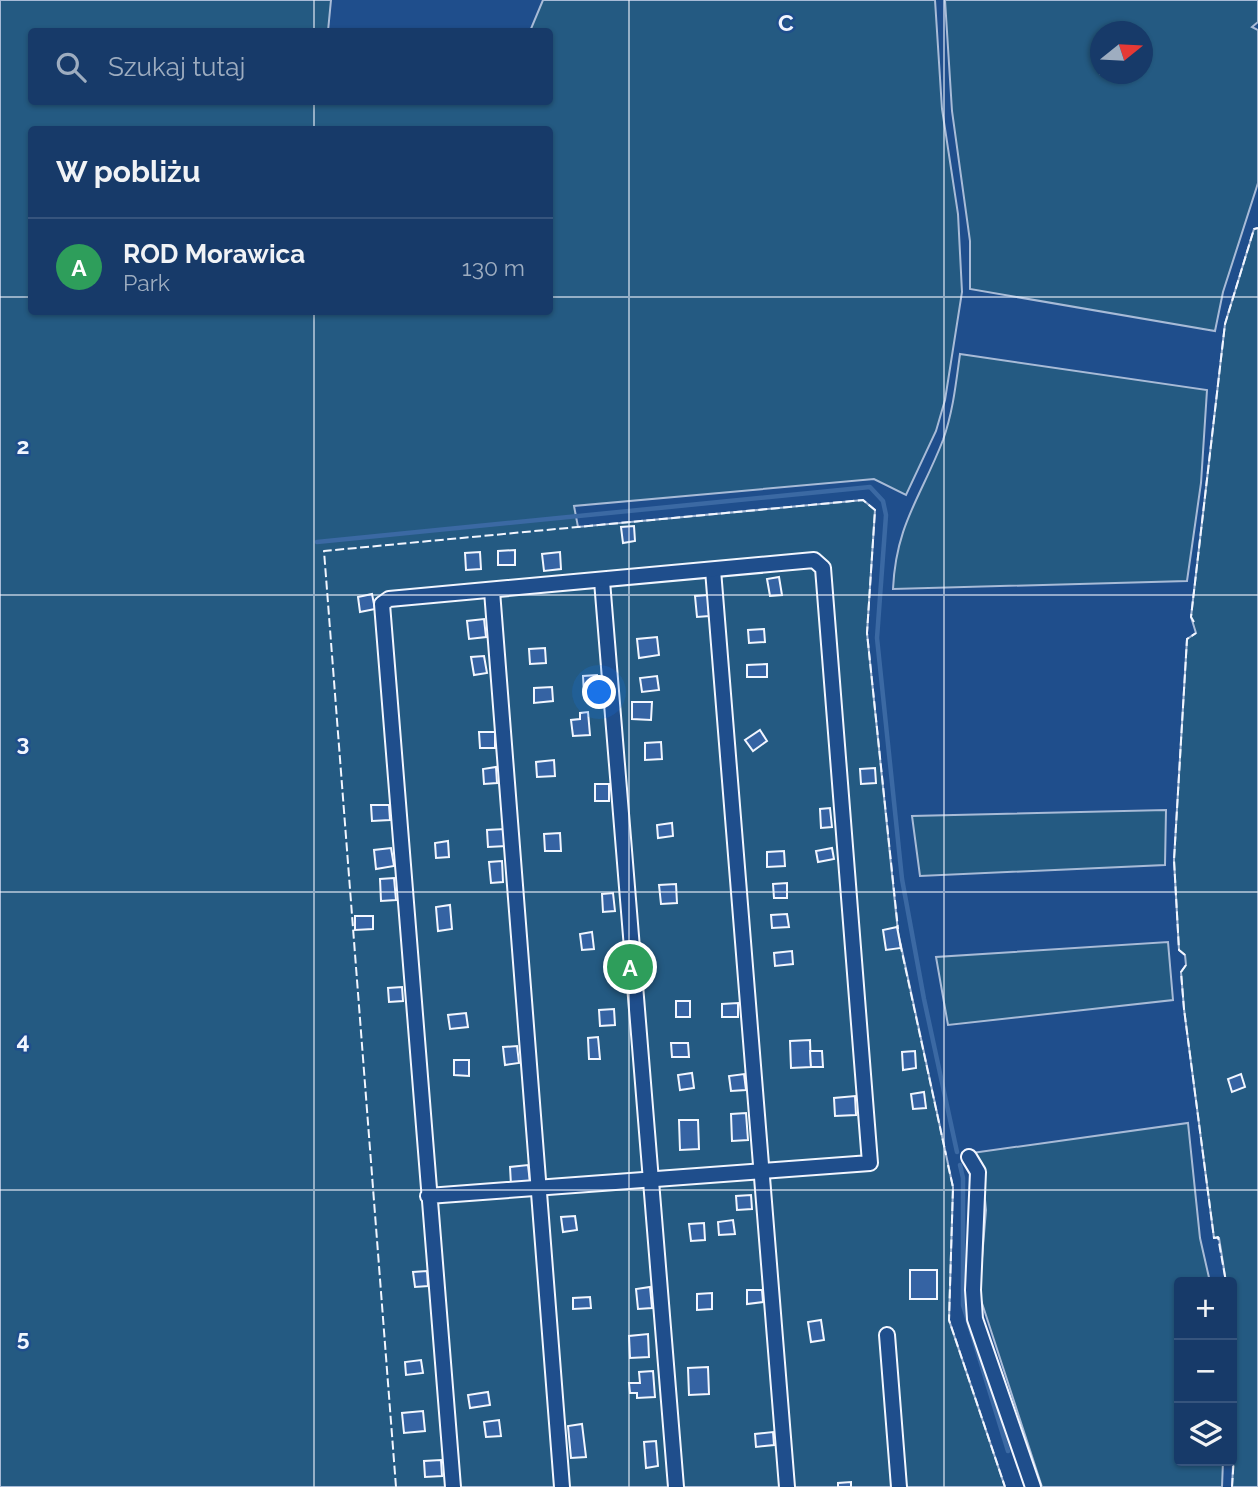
<!DOCTYPE html>
<html lang="pl">
<head>
<meta charset="utf-8">
<style>
	:root { --surface:#173a69; --page:#20416f; --text:#f1f3f6; --muted:#9eadc0; --line:#36547d; --accent:#8bbbb9 }
	body { margin:0; font-family:Raleway,sans-serif; background:var(--page); color:var(--text) }
	.controls { position:absolute; right:21px; bottom:21px; display:grid; overflow:hidden; border-radius:7px; box-shadow:0 2px 5px #0004 }
	.controls button { width:63px; height:63px; display:grid; place-items:center; padding:0; border:0; border-bottom:2px solid var(--line); background:var(--surface); color:var(--text); font:35px sans-serif }
	.compass { position:absolute; left:1090px; top:21px; width:63px; height:63px; border-radius:50%; background:var(--surface); box-shadow:0 2px 5px #0004; rotate:72deg }
	.you { position:absolute; left:600px; top:693px; width:24px; height:24px; margin:-18px; border:5px solid #fff; border-radius:50%; background:#1a73e8; box-shadow:0 0 0 10px #1a73e833 }
	.badge { display:grid; place-items:center; width:46px; height:46px; border-radius:50%; background:var(--accent); color:#fff; font-size:23px; font-weight:700 }
	.pin { position:absolute; translate:-50% -50%; border:4px solid #fff; box-shadow:0 2px 7px #0006 }
	.list { margin:0; padding:0; list-style:none }
	h2 { display:flex; justify-content:space-between; align-items:center; height:91px; margin:0; padding:0 28px; font-size:30px }
	h2 small { font-size:23px; font-weight:400; color:var(--muted) }
	.list li { display:grid; grid-template-columns:46px 1fr auto; gap:21px; align-items:center; box-sizing:border-box; height:98px; padding:0 28px; border-top:2px solid var(--line) }
	.list b { display:block; font-size:26px; white-space:nowrap }
	.list p { margin:0; font-size:23px; white-space:nowrap; color:var(--muted) }
	.list em { font-size:23px; font-style:normal; color:var(--muted) }
	.icon { flex:none; width:38px; height:38px; fill:none; stroke:currentColor; stroke-width:2; stroke-linecap:round; stroke-linejoin:round }
	.map { position:relative; flex:none; width:1258px; height:1487px; overflow:hidden }
	.search { position:absolute; background:var(--surface); box-shadow:0 2px 5px #0004; left:28px; top:28px; width:525px; height:77px; display:flex; align-items:center; gap:18px; box-sizing:border-box; padding:0 24px; border-radius:7px; color:var(--muted); font-size:26px }
	.panel { position:absolute; background:var(--surface); box-shadow:0 2px 5px #0004; left:28px; top:126px; width:525px; height:189px; border-radius:7px }
	.map>svg:first-child { display:block }
</style>
</head>
<body>
<div class="map">
<svg width="1258" height="1487" viewBox="0 0 1258 1487">
	<rect width="100%" height="100%" fill="#1f4e8c"/>
	<g fill="#245a82" stroke="#a8bbd7" stroke-width="2" fill-rule="evenodd">
		<path d="M 0,0 L 331,0 L 328,31 L 32,32 L 32,102 L 550,102 L 550,32 L 530,31 L 543,0 L 935,0 L 942,109 L 958,214 L 962,292 L 945,400 L 936,431 L 906,495 L 874,479 L 574,506 L 578,527 L 863,500 L 875,510 L 867,633 L 898,932 L 953,1187 L 949,1320 L 1005,1487 L 0,1487 ZM 32,130 L 550,130 L 550,312 L 32,312 Z"/>
		<path d="M 945,0 L 1258,0 L 1258,22 L 1252,27 L 1258,30 L 1258,183 L 1223,292 L 1215,331 L 970,289 L 970,241 L 952,111 ZM 1100,32 L 1142,32 L 1142,74 L 1100,74 Z"/>
		<path d="M 1258,228 L 1258,1487 L 1232,1487 C 1236,1419 1232,1348 1232,1282 L 1226,1282 L 1219,1238 L 1214,1238 L 1184,1009 L 1181,972 L 1186,965 L 1185,955 L 1179,950 L 1174,860 L 1187,639 L 1196,633 L 1191,617 L 1225,324 L 1254,229 Z"/>
		<path d="M 960,354 L 1207,390 L 1201,483 L 1187,581 L 893,589 C 896,524 921,497 943,440 C 953,412 956,383 960,354 Z"/>
		<path d="M 1166,810 L 1165,865 L 920,876 L 912,816 Z"/>
		<path d="M 1168,942 L 1173,1000 L 948,1025 L 936,957 Z"/>
		<path d="M 1188,1123 L 1200,1238 L 1210,1282 L 1179,1282 L 1179,1461 L 1223,1461 L 1222,1487 L 1042,1487 L 979,1294 L 986,1210 L 982,1169 L 972,1153 Z"/>
	</g>
	<g fill="none" stroke-linecap="round" stroke-linejoin="round">
		<g stroke="#3b69a3" stroke-width="4.5">
			<path d="M 317,542 L 870,487 L 883,501 L 886,515 L 877,638 L 902,879 L 924,999 L 957,1152"/>
			<path d="M 960,1165 L 963,1178 L 963,1305 L 1008,1451"/>
		</g>
	</g>
	<g fill="#3563a3" stroke="#f2f6ff" stroke-width="2">
		<path d="M 634,526 L 635,541 L 623,543 L 621,527 Z"/>
		<path d="M 515,550 L 515,565 L 498,565 L 498,551 Z"/>
		<path d="M 480,552 L 481,569 L 466,570 L 465,553 Z"/>
		<path d="M 560,552 L 561,569 L 544,571 L 542,554 Z"/>
		<path d="M 779,577 L 782,595 L 770,596 L 767,579 Z"/>
		<path d="M 372,594 L 375,609 L 360,612 L 358,597 Z"/>
		<path d="M 708,595 L 709,616 L 697,617 L 695,596 Z"/>
		<path d="M 484,619 L 486,637 L 469,639 L 467,621 Z"/>
		<path d="M 764,629 L 765,642 L 749,643 L 748,630 Z"/>
		<path d="M 657,637 L 659,655 L 639,658 L 637,639 Z"/>
		<path d="M 545,648 L 546,663 L 530,664 L 529,649 Z"/>
		<path d="M 484,656 L 487,673 L 474,675 L 471,657 Z"/>
		<path d="M 767,664 L 767,677 L 747,677 L 747,665 Z"/>
		<path d="M 597,675 L 598,694 L 584,695 L 583,676 Z"/>
		<path d="M 657,676 L 659,690 L 642,692 L 640,678 Z"/>
		<path d="M 552,687 L 553,701 L 534,703 L 534,688 Z"/>
		<path d="M 632,702 L 652,702 L 651,720 L 632,719 Z"/>
		<path d="M 588,712 L 590,735 L 573,736 L 571,720 L 580,719 L 580,713 Z"/>
		<path d="M 760,730 L 767,741 L 753,751 L 745,740 Z"/>
		<path d="M 479,732 L 495,732 L 495,748 L 480,748 Z"/>
		<path d="M 661,742 L 662,759 L 645,760 L 645,743 Z"/>
		<path d="M 554,760 L 555,776 L 537,777 L 536,762 Z"/>
		<path d="M 496,767 L 497,783 L 484,784 L 483,769 Z"/>
		<path d="M 875,768 L 876,783 L 861,784 L 860,769 Z"/>
		<rect x="595" y="784" width="14" height="17"/>
		<path d="M 371,805 L 389,805 L 390,820 L 372,821 Z"/>
		<path d="M 830,808 L 832,827 L 821,828 L 820,809 Z"/>
		<path d="M 672,823 L 673,836 L 658,838 L 657,825 Z"/>
		<path d="M 505,829 L 506,846 L 488,847 L 487,830 Z"/>
		<path d="M 560,833 L 561,851 L 545,851 L 544,834 Z"/>
		<path d="M 448,841 L 449,857 L 436,858 L 435,843 Z"/>
		<path d="M 391,848 L 394,866 L 376,869 L 374,850 Z"/>
		<path d="M 832,848 L 834,859 L 818,862 L 816,851 Z"/>
		<path d="M 784,851 L 785,866 L 767,867 L 767,852 Z"/>
		<path d="M 502,861 L 503,882 L 491,883 L 489,862 Z"/>
		<path d="M 394,878 L 396,900 L 381,901 L 380,879 Z"/>
		<path d="M 787,883 L 787,898 L 774,898 L 773,884 Z"/>
		<path d="M 676,884 L 677,903 L 661,904 L 659,885 Z"/>
		<path d="M 613,893 L 615,911 L 603,912 L 602,894 Z"/>
		<path d="M 450,905 L 452,929 L 438,931 L 436,907 Z"/>
		<path d="M 787,914 L 789,927 L 772,928 L 771,915 Z"/>
		<path d="M 355,916 L 373,916 L 373,929 L 355,930 Z"/>
		<path d="M 897,927 L 901,948 L 886,950 L 883,930 Z"/>
		<path d="M 592,932 L 594,949 L 582,950 L 580,934 Z"/>
		<path d="M 792,951 L 793,964 L 775,966 L 774,953 Z"/>
		<path d="M 402,987 L 403,1001 L 389,1002 L 388,988 Z"/>
		<rect x="676" y="1001" width="14" height="16"/>
		<path d="M 738,1003 L 738,1017 L 722,1017 L 722,1004 Z"/>
		<path d="M 614,1009 L 615,1025 L 600,1026 L 599,1010 Z"/>
		<path d="M 466,1013 L 468,1027 L 450,1029 L 448,1015 Z"/>
		<path d="M 598,1037 L 600,1059 L 589,1059 L 588,1038 Z"/>
		<path d="M 810,1040 L 811,1067 L 791,1068 L 790,1041 Z"/>
		<path d="M 671,1043 L 688,1043 L 689,1057 L 672,1057 Z"/>
		<path d="M 517,1046 L 519,1063 L 505,1065 L 503,1047 Z"/>
		<path d="M 810,1051 L 822,1051 L 823,1067 L 811,1067 Z"/>
		<path d="M 915,1051 L 916,1068 L 903,1070 L 902,1052 Z"/>
		<path d="M 454,1060 L 469,1060 L 469,1076 L 454,1075 Z"/>
		<path d="M 692,1073 L 694,1088 L 680,1090 L 678,1075 Z"/>
		<path d="M 744,1074 L 746,1090 L 731,1091 L 729,1076 Z"/>
		<path d="M 1241,1074 L 1245,1087 L 1232,1092 L 1228,1079 Z"/>
		<path d="M 924,1092 L 926,1108 L 913,1109 L 911,1094 Z"/>
		<path d="M 855,1096 L 856,1115 L 835,1116 L 834,1098 Z"/>
		<path d="M 746,1113 L 748,1140 L 732,1141 L 731,1114 Z"/>
		<path d="M 679,1120 L 698,1120 L 699,1149 L 680,1150 Z"/>
		<path d="M 528,1165 L 530,1183 L 511,1185 L 510,1167 Z"/>
		<path d="M 751,1195 L 752,1209 L 737,1210 L 736,1196 Z"/>
		<path d="M 575,1216 L 577,1230 L 563,1232 L 561,1217 Z"/>
		<path d="M 733,1220 L 735,1234 L 719,1235 L 718,1222 Z"/>
		<path d="M 704,1223 L 705,1240 L 691,1241 L 689,1224 Z"/>
		<rect x="910" y="1270" width="27" height="29"/>
		<path d="M 427,1271 L 428,1286 L 415,1287 L 413,1272 Z"/>
		<path d="M 650,1287 L 652,1308 L 638,1309 L 636,1289 Z"/>
		<path d="M 747,1290 L 762,1290 L 763,1302 L 747,1304 Z"/>
		<path d="M 712,1293 L 712,1309 L 697,1310 L 697,1294 Z"/>
		<path d="M 590,1297 L 591,1308 L 573,1309 L 573,1298 Z"/>
		<path d="M 821,1320 L 824,1340 L 811,1342 L 808,1322 Z"/>
		<path d="M 648,1334 L 649,1357 L 630,1358 L 629,1336 Z"/>
		<path d="M 421,1360 L 423,1373 L 406,1375 L 405,1362 Z"/>
		<path d="M 708,1367 L 709,1394 L 689,1395 L 688,1368 Z"/>
		<path d="M 653,1371 L 655,1397 L 637,1398 L 637,1393 L 630,1393 L 629,1383 L 640,1383 L 639,1372 Z"/>
		<path d="M 488,1392 L 490,1405 L 470,1408 L 468,1395 Z"/>
		<path d="M 423,1411 L 425,1431 L 404,1433 L 402,1413 Z"/>
		<path d="M 499,1420 L 501,1436 L 486,1437 L 484,1422 Z"/>
		<path d="M 582,1424 L 586,1457 L 571,1458 L 568,1426 Z"/>
		<path d="M 773,1432 L 774,1445 L 756,1447 L 755,1434 Z"/>
		<path d="M 656,1441 L 658,1466 L 646,1468 L 644,1442 Z"/>
		<path d="M 441,1460 L 442,1476 L 425,1477 L 424,1461 Z"/>
		<path d="M 851,1482 L 851,1487 L 838,1487 L 838,1483 Z"/>
	</g>
	<g fill="none" stroke-linecap="round" stroke-linejoin="round">
		<defs>
			<g id="street">
				<path d="M 713,570 L 787,1487"/>
				<path d="M 602,581 L 676,1487"/>
				<path d="M 492,591 L 562,1487"/>
				<path d="M 969,1157 L 978,1172 L 973,1290 L 975,1319 L 1033,1487"/>
				<path d="M 428,1196 L 870,1163 L 823,568 L 814,560 L 389,599 L 382,604 L 453,1487"/>
				<path d="M 887,1335 L 899,1487"/>
			</g>
		</defs>
		<use href="#street" stroke="#f2f6ff" stroke-width="18"/>
		<use href="#street" stroke="#1f4e8c" stroke-width="14"/>
		<g stroke="#f2f6ff" stroke-width="2" stroke-dasharray="9 3.5" stroke-linecap="butt">
			<path d="M 1194,622 L 1191,617 L 1225,324 L 1254,229 L 1258,228"/>
			<path d="M 900,943 L 946,1155"/>
			<path d="M 1185,955 L 1179,950 L 1174,860 L 1187,639 L 1196,633"/>
			<path d="M 1186,965 L 1181,972 L 1184,1009 L 1214,1238 L 1218,1237 L 1226,1282"/>
			<path d="M 948,1165 L 953,1187 L 949,1320 L 1005,1487"/>
			<path d="M 1232,1306 L 1234,1302"/>
			<path d="M 396,1487 L 324,551 L 863,500 L 875,510 L 867,633 L 898,929"/>
			<path d="M 1232,1487 L 1235,1441 L 1232,1344"/>
		</g>
	</g>
	<path fill="none" stroke="#f2f6ff" stroke-width="2" stroke-opacity="0.55" d="M 314,0 L 314,32M 629,0 L 629,1487M 944,0 L 944,1487M 314,102 L 314,130M 0,297 L 32,297M 550,297 L 1258,297M 314,312 L 314,1487M 0,595 L 1258,595M 0,892 L 1258,892M 0,1190 L 1258,1190"/>
	<g font-size="23" text-anchor="middle" font-weight="bold" fill="#f2f6ff" stroke="#1f4e8c" stroke-width="5" stroke-linejoin="round" paint-order="stroke">
		<text x="786" y="31">C</text>
		<text x="23" y="454">2</text>
		<text x="23" y="751">3</text>
		<text x="23" y="1049">4</text>
		<text x="23" y="1346">5</text>
	</g>
</svg>
<div class="controls">
<button>+</button>
<button>−</button>
<button><svg class="icon" aria-label="layers" viewBox="0 0 24 24"><path d="M12 4l9 5-9 5-9-5zM3 14l9 5 9-5"/></svg></button>
</div>
<svg class="compass" viewBox="-18 -18 36 36"><path d="M0-13l5 13h-10z" fill="#e53935"/><path d="M0 13l5-13h-10z" fill="#9eadc0"/></svg>
<div class="you"></div>
<div class="pin badge" style="left:630px;top:967px;background:#2e9e5b">A</div>
<div class="search"><svg class="icon" aria-label="search" viewBox="0 0 24 24"><circle cx="10" cy="10" r="6"/><path d="M15 15l6 6"/></svg>Szukaj tutaj</div>
<section class="panel">
<h2>W pobliżu<small></small></h2>
<ul class="list">
<li><span class="badge" style="background:#2e9e5b">A</span><div><b>ROD Morawica</b><p>Park</p></div><em>130 m</em></li>
</ul>
</section>
</div>
</body>
</html>
